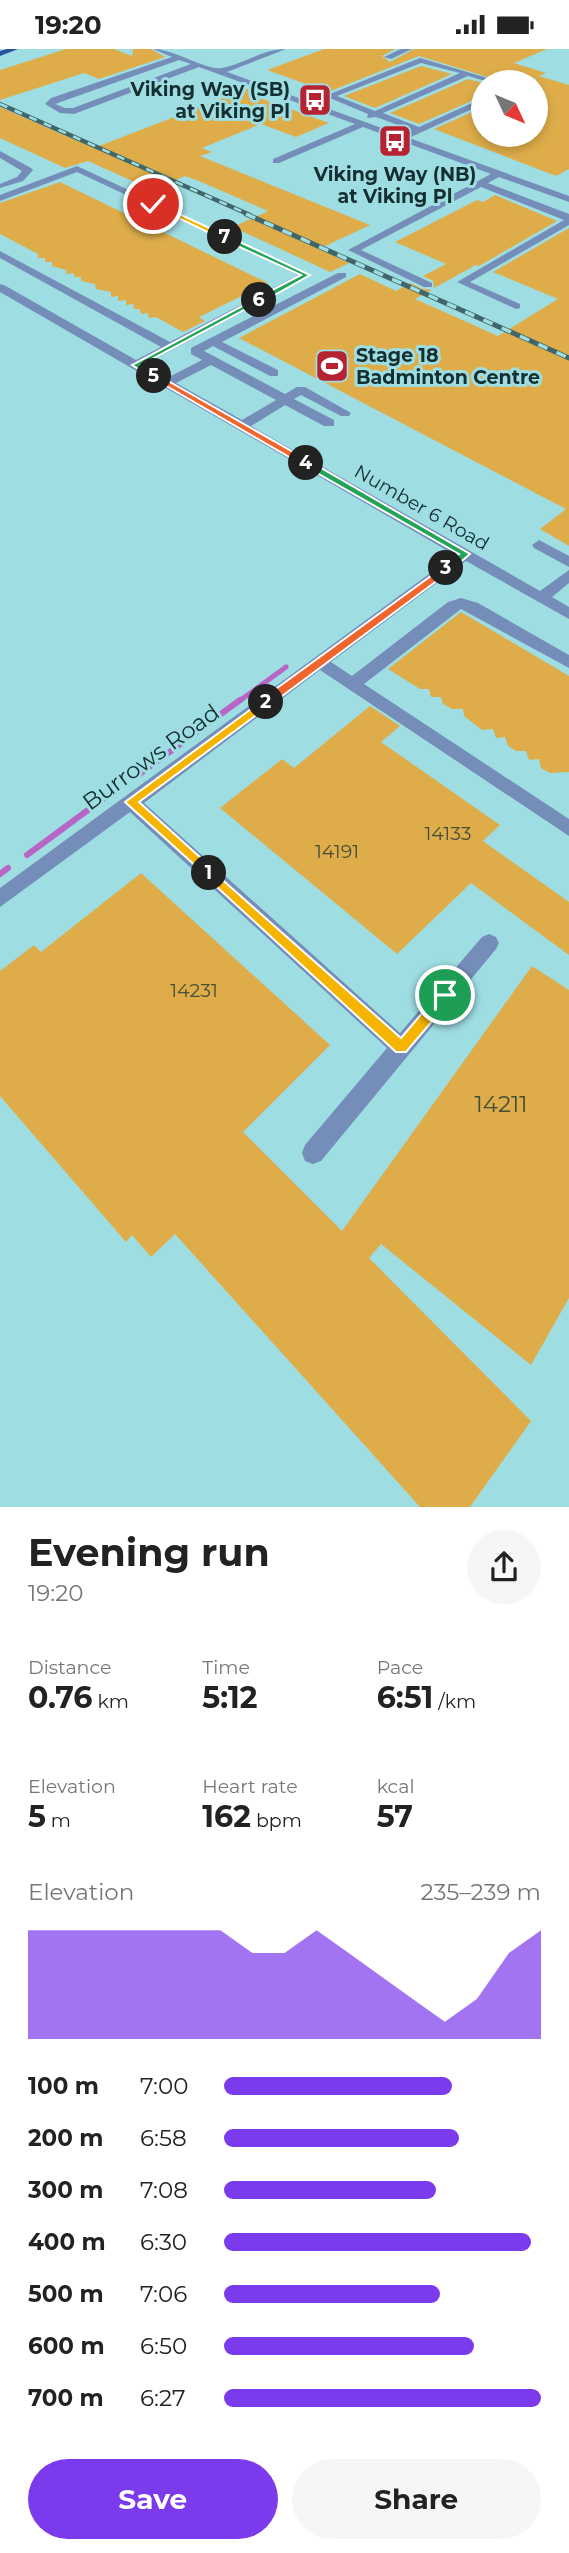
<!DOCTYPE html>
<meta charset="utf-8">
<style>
:root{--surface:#fff;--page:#f6f6f6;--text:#222;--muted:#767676;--accent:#7c3aed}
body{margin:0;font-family:Montserrat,sans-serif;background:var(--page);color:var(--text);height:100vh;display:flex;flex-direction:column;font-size:26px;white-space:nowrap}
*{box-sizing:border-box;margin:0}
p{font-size:23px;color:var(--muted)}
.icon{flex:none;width:38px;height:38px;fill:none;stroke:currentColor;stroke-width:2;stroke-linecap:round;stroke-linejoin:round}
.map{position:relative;height:1458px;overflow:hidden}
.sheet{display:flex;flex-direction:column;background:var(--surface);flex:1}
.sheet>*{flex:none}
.needle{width:46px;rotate:134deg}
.controls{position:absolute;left:471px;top:21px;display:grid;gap:14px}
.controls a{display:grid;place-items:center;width:77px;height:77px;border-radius:50%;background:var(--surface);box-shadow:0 4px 10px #0003;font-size:35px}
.pin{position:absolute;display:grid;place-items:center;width:60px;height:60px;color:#fff;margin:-30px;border:4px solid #fff;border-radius:50%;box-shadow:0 2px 7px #0007}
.km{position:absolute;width:35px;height:35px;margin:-18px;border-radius:50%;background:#222;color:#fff;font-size:19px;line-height:35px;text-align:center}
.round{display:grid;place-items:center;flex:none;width:74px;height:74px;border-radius:37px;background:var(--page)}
.summary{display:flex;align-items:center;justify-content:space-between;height:119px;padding:0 28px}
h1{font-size:38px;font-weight:700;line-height:52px}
.stats{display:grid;grid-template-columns:repeat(3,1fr);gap:10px;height:119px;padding:7px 28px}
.stats div{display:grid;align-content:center}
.stats b{font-size:30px;font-weight:700}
.stats small{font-size:19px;font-weight:400}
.stats p{font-size:19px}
.chart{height:196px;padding:14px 28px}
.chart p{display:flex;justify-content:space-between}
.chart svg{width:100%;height:126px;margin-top:7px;fill:var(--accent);opacity:.7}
.action{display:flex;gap:14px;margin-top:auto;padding:14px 28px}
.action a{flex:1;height:80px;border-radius:42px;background:var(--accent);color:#fff;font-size:28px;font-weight:700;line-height:80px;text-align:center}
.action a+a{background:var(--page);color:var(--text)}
ul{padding:0 28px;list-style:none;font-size:23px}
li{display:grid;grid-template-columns:112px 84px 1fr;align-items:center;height:52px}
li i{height:18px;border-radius:9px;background:var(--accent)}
.status{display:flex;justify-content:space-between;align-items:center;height:49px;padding:0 35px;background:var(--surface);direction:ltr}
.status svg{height:19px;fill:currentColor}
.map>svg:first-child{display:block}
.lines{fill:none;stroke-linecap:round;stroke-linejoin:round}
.stream-far1{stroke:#b866c5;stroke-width:5}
.stream{stroke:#b866c5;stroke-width:6}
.building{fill:#dead4a}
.minor{fill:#758db9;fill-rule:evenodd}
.major{fill:#27509f;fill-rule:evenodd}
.rail-far1-casing{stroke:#406669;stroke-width:4.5}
.rail-casing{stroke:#406669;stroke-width:5}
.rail-far1{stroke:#9edee3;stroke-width:2.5;stroke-dasharray:8;stroke-linecap:butt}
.rail{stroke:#9edee3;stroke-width:3.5;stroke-dasharray:10;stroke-linecap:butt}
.split-1{fill:#f5b400;stroke:#fff;stroke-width:2}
.split-2{fill:#f5b400;stroke:#fff;stroke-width:2}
.split-3{fill:#f0652b;stroke:#fff;stroke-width:2}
.split-4{fill:#22a559;stroke:#fff;stroke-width:2}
.split-5{fill:#f0652b;stroke:#fff;stroke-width:2}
.split-6{fill:#22a559;stroke:#fff;stroke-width:2}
.split-7{fill:#22a559;stroke:#fff;stroke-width:2}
.split-8{fill:#f5b400;stroke:#fff;stroke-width:2}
.labels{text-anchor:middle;stroke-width:6;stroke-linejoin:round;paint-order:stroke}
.far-poi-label{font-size:19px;font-weight:bold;fill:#152f31;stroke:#9edee3;text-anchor:end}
.far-street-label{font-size:19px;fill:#152f31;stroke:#9edee3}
.number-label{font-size:19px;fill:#474e37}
.street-label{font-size:23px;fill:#152f31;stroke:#9edee3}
.near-number-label{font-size:23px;fill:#474e37}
</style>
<div class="status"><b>19:20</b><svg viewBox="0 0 49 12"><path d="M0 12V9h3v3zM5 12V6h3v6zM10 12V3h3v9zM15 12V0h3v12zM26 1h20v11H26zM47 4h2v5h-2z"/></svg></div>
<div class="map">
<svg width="569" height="1458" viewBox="0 0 569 1458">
<rect width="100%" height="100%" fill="#9edee3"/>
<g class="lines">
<!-- stream-far1 -->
<path class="stream-far1" d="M238,653L286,618"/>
<!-- stream -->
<g class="stream">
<path d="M137,727L240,651"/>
<path d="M27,806L107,747"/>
<path d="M0,825L8,819"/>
</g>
</g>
<!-- building -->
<g class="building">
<path d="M66,0H114L132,7L133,0H151L165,8L99,30L84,24L0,51V21Z"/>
<path d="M324,0H395L382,7L390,13L414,0H547L514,14L546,24L539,27L569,36V120L556,127L434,80L483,58V86H536V29L525,33H504L419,7L328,43L267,21Z"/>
<path d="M421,17L452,25L375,59L344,47Z"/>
<path d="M468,30L483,34V47L419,75L390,64Z"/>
<path d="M249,39L259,43L257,48L329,74L296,88L261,75L202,99L212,103L200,107L370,176L319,200L349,214L330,223L233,178L268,162L201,133L185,127L152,141L88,112L65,119L0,89V58L94,99Z"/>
<path d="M60,133L268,234L199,268L205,272L183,283L156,268L149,269L148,264L141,265L140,260H134L133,255L126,256V251L118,252V247L111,248V243L96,240L95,235L81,232V228H74V224L66,225V221L52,217V213H45V209H38V205L0,185V154Z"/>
<path d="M495,146L557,172L479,217L476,216L434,239L433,232L423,227L446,215L395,193L477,151L483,153Z"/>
<path d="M569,179V497L540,480L566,460L239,289L360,225L396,242L410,234L423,240L432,241L415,250L498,287L558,250L493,223Z"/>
<path d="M461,563L569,627V723L550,724L541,719L539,710L529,711L526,702H516L508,697L505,688L496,689L493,680L482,681L464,667L463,660H452L443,655L441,648H431L429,640H420L388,620Z"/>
<path d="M370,657L400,677L381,693L500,776L483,792L569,853V906L471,834L397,905L220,759L282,710L294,719Z"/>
<path d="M141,824L330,996L243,1083L342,1182L532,917L569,941V1249L531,1316L381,1195L369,1209L531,1372L470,1458H420L175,1185L151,1208L132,1186L126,1193L0,1047V922L34,896L41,903Z"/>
</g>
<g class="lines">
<!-- minor -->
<g class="minor">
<path d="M153,0C174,0 207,22 222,19C244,15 263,0 286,0L227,23L569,147V153L499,128L488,134L569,165V176L470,233L520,255V259L516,260L457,233L564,171L481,138L361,201L432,234V238H424L348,201L491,125L363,78L279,114H273V110L355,75L199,18L74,65L60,64L45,55L51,49L172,8ZM179,11L191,15L73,59H65L55,55Z"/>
<path d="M401,0H412L391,10L384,8Z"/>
<path d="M420,9L501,33H489L468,27L383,64L419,78L483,49V55L411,88L407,85L412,81L376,68L367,69L368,65L325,47ZM421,14L460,24L375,62L337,47Z"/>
<path d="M0,102L31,119L33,121L23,132L0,139V135L17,128L22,122L0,109Z"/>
<path d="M77,117L311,226L144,316L167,329L202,311L191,305V299L338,224H346V228L222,293L278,321V327H270L213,297L204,302L285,345L297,338H305L351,364L349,367H341L301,346L294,350L334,371V377H324L285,356L251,377L540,542L569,521V534L552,548L569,558V570L466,512L331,613L352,627L448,553L461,549L478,554L569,606V619L461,560L364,635L569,770V787L320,621L144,754L400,984L482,888L489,885L496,888L499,894L496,900L321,1112L313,1115L305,1112L302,1104L305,1096L387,999L130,763L0,858V839L455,506L0,243V235L4,236L136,311L161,298L0,209V202L170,293L298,226L77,123L0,152V146ZM211,316L276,351L242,371L176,334Z"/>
<path d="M539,491L569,507V518L534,499L532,496Z"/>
</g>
<!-- major -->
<path class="major" d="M7,0H18L0,7V2Z"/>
<defs>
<path id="rail-far1" d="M0,55L250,166"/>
<path id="rail" d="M246,165L569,309"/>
</defs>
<!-- rail-far1 casing -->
<use href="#rail-far1" class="rail-far1-casing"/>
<!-- rail casing -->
<use href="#rail" class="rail-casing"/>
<!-- rail-far1 -->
<use href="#rail-far1" class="rail-far1"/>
<!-- rail -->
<use href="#rail" class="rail"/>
</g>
<!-- split-1 -->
<path class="split-1" d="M209,819L401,989L441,942H450V951L406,1003H396L205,827V820Z"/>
<!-- split-2 -->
<path class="split-2" d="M266,649L272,653L270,656L139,753L213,820V827L209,829L125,753Z"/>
<!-- split-3 -->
<path class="split-3" d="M446,516L451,519L450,522L270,656H262V650Z"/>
<!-- split-4 -->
<path class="split-4" d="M303,412H309L470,505L450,522H443V517L459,505L303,416Z"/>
<!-- split-5 -->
<path class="split-5" d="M154,324L309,412L310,414L303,416L151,328Z"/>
<!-- split-6 -->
<path class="split-6" d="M257,249L263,251L141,316L157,325V328H151L132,316Z"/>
<!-- split-7 -->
<path class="split-7" d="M222,187H227L310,226L262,253H257V249L301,226L222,190Z"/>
<!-- split-8 -->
<path class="split-8" d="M153,153L227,187L228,188L222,190L151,156Z"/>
<!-- icons -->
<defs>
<symbol id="bus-square" viewBox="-11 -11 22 22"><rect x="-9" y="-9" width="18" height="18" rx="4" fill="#b52332" stroke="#9edee3"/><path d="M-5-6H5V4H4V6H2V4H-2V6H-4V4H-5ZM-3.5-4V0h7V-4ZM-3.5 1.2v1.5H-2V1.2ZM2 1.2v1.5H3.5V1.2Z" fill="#fff"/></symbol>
<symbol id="stadium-square" viewBox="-11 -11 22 22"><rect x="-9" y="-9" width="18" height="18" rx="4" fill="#b52332" stroke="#9edee3"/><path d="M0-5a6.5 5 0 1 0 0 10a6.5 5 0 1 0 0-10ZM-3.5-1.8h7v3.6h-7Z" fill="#fff"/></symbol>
</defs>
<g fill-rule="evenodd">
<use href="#bus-square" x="296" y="32" width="38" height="38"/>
<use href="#bus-square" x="376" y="73" width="38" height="38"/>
<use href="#stadium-square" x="313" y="298" width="38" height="38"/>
</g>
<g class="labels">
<!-- far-poi labels -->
<g class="far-poi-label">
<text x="290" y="47">Viking Way (SB)<tspan x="290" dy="22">at Viking Pl</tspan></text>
<text x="395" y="132" text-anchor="middle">Viking Way (NB)<tspan x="395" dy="22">at Viking Pl</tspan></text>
<text x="356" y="313" text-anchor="start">Stage 18<tspan x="356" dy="22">Badminton Centre</tspan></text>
</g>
<!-- far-street labels -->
<g class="far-street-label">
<text transform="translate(422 458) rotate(30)" y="7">Number 6 Road</text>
</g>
<!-- number labels -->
<g class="number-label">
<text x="448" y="791">14133</text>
<text x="337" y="809">14191</text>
<text x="194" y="948">14231</text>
</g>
<!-- street labels -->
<g class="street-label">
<text transform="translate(151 708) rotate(-36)" y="8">Burrows Road</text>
</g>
<!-- near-number labels -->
<g class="near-number-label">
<text x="501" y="1063">14211</text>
</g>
</g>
</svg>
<div class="controls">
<a><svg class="needle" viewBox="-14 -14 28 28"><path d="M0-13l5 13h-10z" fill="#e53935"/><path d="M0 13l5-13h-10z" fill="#767676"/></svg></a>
</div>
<div class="pin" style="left:445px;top:946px;background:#1e9e55"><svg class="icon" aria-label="arrive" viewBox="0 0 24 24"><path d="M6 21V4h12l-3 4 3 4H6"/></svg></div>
<div class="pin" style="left:153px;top:155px;background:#d93025"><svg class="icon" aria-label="check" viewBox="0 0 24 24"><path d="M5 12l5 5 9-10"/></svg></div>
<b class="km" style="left:209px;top:824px">1</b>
<b class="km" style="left:266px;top:653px">2</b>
<b class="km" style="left:446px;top:519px">3</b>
<b class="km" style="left:306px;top:414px">4</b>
<b class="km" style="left:154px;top:327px">5</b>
<b class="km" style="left:259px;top:251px">6</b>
<b class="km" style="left:225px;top:188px">7</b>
</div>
<section class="sheet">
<div class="summary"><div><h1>Evening run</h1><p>19:20</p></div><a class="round"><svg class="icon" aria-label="share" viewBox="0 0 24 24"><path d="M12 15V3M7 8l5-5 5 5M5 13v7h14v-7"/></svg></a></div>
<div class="stats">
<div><p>Distance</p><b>0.76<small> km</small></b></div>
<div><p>Time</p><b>5:12</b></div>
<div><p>Pace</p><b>6:51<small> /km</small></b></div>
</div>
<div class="stats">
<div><p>Elevation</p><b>5<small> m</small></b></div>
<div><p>Heart rate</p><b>162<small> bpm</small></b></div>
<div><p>kcal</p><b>57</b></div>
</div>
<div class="chart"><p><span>Elevation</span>235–239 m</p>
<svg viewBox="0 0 160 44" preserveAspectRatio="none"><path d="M0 44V6L10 6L20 6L30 6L40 6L50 6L60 6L70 14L80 14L90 6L100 14L110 22L120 30L130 38L140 30L150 14L160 6V44z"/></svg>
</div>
<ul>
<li><b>100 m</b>7:00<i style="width:72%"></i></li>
<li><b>200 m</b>6:58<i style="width:74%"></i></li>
<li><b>300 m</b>7:08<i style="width:67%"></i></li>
<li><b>400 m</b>6:30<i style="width:97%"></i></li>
<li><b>500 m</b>7:06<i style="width:68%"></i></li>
<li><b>600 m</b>6:50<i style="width:79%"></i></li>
<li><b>700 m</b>6:27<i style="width:100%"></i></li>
</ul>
<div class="action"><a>Save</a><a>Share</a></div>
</section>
